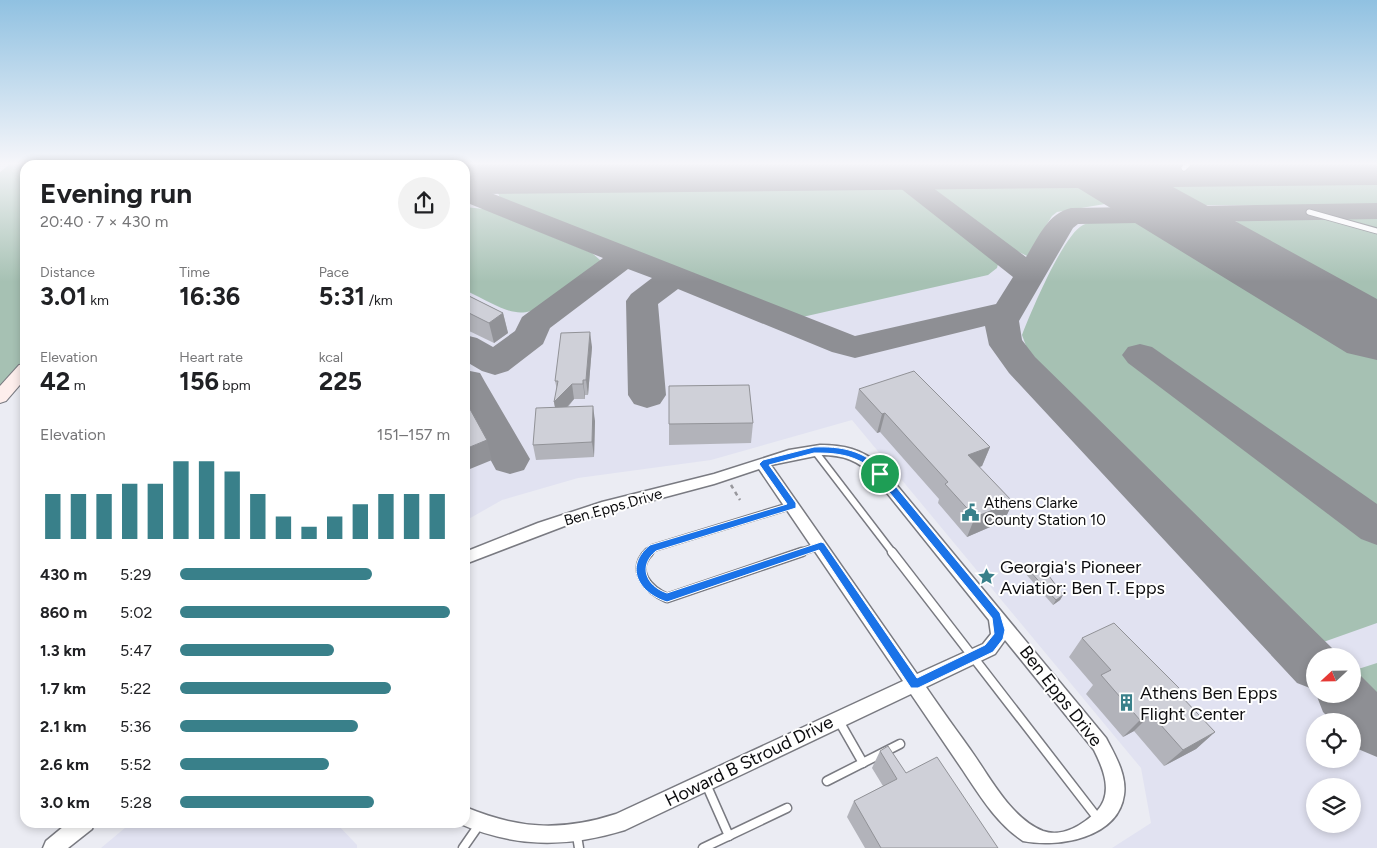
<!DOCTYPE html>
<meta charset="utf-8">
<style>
:root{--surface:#fff;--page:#f2f2f2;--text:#202124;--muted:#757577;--accent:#39808a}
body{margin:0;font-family:Figtree,sans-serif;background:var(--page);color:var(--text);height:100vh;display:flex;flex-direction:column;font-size:19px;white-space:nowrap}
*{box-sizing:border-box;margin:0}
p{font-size:16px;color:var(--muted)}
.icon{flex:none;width:28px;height:28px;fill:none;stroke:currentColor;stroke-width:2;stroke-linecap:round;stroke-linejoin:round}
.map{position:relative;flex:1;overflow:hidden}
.details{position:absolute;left:20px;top:160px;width:450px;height:668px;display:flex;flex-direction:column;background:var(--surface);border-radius:15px;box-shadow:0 2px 8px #0003}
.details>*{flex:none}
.needle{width:32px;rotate:248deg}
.tools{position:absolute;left:1306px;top:648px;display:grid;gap:10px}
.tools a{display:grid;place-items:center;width:55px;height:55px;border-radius:50%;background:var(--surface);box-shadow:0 2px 8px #0003;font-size:25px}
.pin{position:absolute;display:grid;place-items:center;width:42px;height:42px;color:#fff;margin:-21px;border:2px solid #fff;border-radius:50%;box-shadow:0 1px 5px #0007}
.round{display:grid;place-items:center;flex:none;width:52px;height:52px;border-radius:26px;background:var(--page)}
.headline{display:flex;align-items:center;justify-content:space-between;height:85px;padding:0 20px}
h1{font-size:28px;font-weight:700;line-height:38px}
.figures{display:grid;grid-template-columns:repeat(3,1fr);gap:8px;height:85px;padding:5px 20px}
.figures div{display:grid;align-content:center}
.figures b{font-size:25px;font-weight:700}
.figures small{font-size:14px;font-weight:400}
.figures p{font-size:14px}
.chart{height:140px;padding:10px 20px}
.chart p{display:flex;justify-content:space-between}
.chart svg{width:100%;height:90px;margin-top:5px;stroke:var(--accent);stroke-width:6}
ul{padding:0 20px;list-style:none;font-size:16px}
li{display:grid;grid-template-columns:80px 60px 1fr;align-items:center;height:38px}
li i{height:12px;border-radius:6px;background:var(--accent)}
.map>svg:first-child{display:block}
.built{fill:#e1e2f1;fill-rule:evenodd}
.green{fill:#a6c1b3}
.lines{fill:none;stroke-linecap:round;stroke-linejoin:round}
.taxiway{fill:#8e8f94;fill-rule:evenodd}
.runway{fill:#8e8f94;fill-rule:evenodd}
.lane-far2-casing{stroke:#797a81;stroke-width:7}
.lane-far1-casing{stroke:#797a81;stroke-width:9}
.lane-casing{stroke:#797a81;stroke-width:11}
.street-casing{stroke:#797a81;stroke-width:3}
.secondary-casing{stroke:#797a81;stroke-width:2}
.path{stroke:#97979c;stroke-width:2.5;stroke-dasharray:4 4;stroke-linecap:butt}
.lane-far2{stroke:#fff;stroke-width:5}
.lane-far1{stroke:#fff;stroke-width:6}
.lane{stroke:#fff;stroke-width:8}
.street{fill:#fff;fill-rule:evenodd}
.secondary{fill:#fdeeec;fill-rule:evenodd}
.wall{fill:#b2b3ba}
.shaded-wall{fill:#919297}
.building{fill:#cfd0d8;stroke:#919297}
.route{fill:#1a73e8;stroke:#fff;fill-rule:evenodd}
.labels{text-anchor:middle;stroke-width:4;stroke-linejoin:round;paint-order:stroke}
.poi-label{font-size:15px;fill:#0d0d0f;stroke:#fff;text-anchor:start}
.street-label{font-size:15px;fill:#0d0d0f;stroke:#fff}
.near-poi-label{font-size:18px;fill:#0d0d0f;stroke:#fff;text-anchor:start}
.near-street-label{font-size:18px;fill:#0d0d0f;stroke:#fff}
</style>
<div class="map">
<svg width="1377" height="848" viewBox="0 0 1377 848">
<rect width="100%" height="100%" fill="#ebecf3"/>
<!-- built -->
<g class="built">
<path d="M244,164H1377V848H1112L1151,823L1141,768L852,420L711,460L578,478L502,500L465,521V165H243ZM1315,656H1352V694H1315ZM1315,721H1352V759H1315ZM1315,786H1352V824H1315Z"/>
<path d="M132,822L336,823L357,845V848H101Z"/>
</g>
<!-- green -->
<g class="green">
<path d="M10,164H218L25,165V362L0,390V172Z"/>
<path d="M1377,177V206L1186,205L1177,203L1137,180Z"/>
<path d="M1088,180L1117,199L1111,203L1057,212L1052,216L1027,256L1007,246L932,190L930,185L932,181Z"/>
<path d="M893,181L990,254L998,264L997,268L988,275L798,318L509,206L501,200L498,193L553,190L575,184Z"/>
<path d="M465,207L484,209L592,253L600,260L599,268C590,277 577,284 567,291C520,325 514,314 465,290Z"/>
<path d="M1377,215V316L1221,228C1236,212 1351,216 1377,215Z"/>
<path d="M1110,220L1159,223L1377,352V510L1149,348L1127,357L1377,541V623L1315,645L1029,354L1022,335C1031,312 1063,235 1083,225C1090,221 1102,221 1110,220Z"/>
<path d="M1377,663V705H1375L1353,683L1352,671Z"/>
</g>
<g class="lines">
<!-- taxiway -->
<g class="taxiway">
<path d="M872,164H901L1026,257C1038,238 1048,213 1071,208L1377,203V219L1078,224L1073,228L1019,321L1022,340L1035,357L1333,649L1336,656H1315V690L1297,683L1009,373L989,345L985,326L855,358L832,352L678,289L658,304L666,395L660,404L647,408L634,404L628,395L626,301L631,294L652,278L628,269L550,328L543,344L508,371L495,375L482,371L465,361V335L477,338L493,347L515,331L522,317L603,258L465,202V175L469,169L478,167L487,169L491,175L486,191L855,336L996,304L1013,277L876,169Z"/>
<path d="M1140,344L1152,347L1377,504V545L1361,539L1128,363L1122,355L1128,347Z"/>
<path d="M465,370L480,373L485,382L530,459L524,470L510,474L496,470L465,413Z"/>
<path d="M1352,673L1361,676L1377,692V757L1358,749L1352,743V721H1332L1323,712L1316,694H1352Z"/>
</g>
<!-- runway -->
<path class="runway" d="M453,164H1377V185L1173,187L1377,299V360L1347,353L1078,188L478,194L465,191V165Z"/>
<defs>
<g id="lane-far2">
<path d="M1184,168L1188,164"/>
<path d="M1309,212L1377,231"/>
</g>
<g id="lane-far1">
<path d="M814,450L893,553"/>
<path d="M648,553L653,548L793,505"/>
<path d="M798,553L819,546"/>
</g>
<g id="lane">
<path d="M649,552C630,571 649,590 667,598L802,552"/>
<path d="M892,552L1099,820"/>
<path d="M839,721L863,763"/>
<path d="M827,781L900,744"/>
<path d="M706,784L729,836"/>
<path d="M577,836L579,848"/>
<path d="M463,848L479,825"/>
<path d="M703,848L787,808"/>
</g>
<g id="street">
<path d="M820,445C843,445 862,449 880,465L1106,738C1115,755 1127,775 1124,795C1118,838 1059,848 1023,841C996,823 980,796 962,769C945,744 928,719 911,694L625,830C566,848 515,848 458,823L465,822V807C518,829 560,832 616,814L903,681L759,469L714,484L583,519L465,564V552L538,523L602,502L714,474L789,450ZM820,455C843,455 859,460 875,478L989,620L991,634L983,644L917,674L771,465ZM1005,640L1094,750C1103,768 1114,793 1097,811C1084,824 1063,838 1043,831C1011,818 991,779 972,752C957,731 941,709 926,687L995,654Z"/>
<path d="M69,822H94L92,829L68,848H43L46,841Z"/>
</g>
<path id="secondary" d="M25,364V379L6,401L0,403V386L19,365Z"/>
</defs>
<!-- lane-far2 casing -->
<use href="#lane-far2" class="lane-far2-casing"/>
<!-- lane-far1 casing -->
<use href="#lane-far1" class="lane-far1-casing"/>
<!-- lane casing -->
<use href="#lane" class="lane-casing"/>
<!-- street casing -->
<use href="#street" class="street-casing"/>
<!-- secondary casing -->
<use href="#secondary" class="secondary-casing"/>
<!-- path -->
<path class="path" d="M731,485L740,500"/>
<!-- lane-far2 -->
<use href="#lane-far2" class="lane-far2"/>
<!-- lane-far1 -->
<use href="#lane-far1" class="lane-far1"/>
<!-- lane -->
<use href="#lane" class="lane"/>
<!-- street -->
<use href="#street" class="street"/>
<!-- secondary -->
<use href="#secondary" class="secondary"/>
</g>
<!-- wall -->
<g class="wall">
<path d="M465,294L503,313L508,333L494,343L465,329Z"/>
<path d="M592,347L588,395H585V399H574L568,407L595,421L594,457L536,460L533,445L555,407L554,402L557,390L555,381Z"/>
<path d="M859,389L990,447L982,466L979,467L1013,502L1004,521L967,537L938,503L939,499L880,432L877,433L855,408Z"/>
<path d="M753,423L751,443L669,445V424Z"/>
<path d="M1027,568L1063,595L1060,600L1053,605L1025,573Z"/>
<path d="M1082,638L1184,693L1181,696L1215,732L1196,749L1164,766L1134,731L1123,737L1086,694L1093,685L1069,657Z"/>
<path d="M880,751L906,773L998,848H865L847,817L854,801L883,786L872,768Z"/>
</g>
<!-- shaded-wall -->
<g class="shaded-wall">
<path d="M503,313L508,333L494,343L489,323Z"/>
<path d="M590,332L592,347L588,395L586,380Z"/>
<path d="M583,380L585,395V399L583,384Z"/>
<path d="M572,384L574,399L557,418L554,402Z"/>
<path d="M593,406L595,421L594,457L592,442Z"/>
<path d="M885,413L880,432L877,433L882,414Z"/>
<path d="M487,440L492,460L465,471V449Z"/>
<path d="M990,447L982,466L960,475L968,455Z"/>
<path d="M1013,502L1004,521L967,537L975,517Z"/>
<path d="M1063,595L1060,600L1053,605L1056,600Z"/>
<path d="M1151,714L1134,731L1123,737L1140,720Z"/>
<path d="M1215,732L1196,749L1164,766L1183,750Z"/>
</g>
<!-- building -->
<g class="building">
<path d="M465,294L503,313L489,323L465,311Z"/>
<path d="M590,332L586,380H583V384H572L554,402L558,381H555L561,333Z"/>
<path d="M914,371L990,447L968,455L1013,502L975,517L945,484L948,482L885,413L882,414L859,389Z"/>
<path d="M749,385L753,423L669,424V386Z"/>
<path d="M465,400L487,440L465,449Z"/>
<path d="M593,406L592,442L533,445L536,408Z"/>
<path d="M1041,565L1063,595L1056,600L1027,568Z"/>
<path d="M1114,623L1184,693L1180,695L1215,732L1183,750L1151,714L1140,720L1101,675L1111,670L1082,638Z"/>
<path d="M888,746L906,773L937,757L998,848H881L854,801L897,779L880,751Z"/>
</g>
<!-- sky -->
<linearGradient id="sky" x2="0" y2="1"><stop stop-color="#90c1e1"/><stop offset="0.58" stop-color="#f6f6fa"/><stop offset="1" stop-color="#f6f6fa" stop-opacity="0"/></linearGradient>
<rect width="1377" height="282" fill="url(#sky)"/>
<!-- route -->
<path class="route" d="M814,447C841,446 864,450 883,471L1000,613L1005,630L1003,639L993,652L918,688H911L819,550L667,602C639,593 623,567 650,545L787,504L759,464L763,460ZM814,453C834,453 849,454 867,465L992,618L994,634L985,645L917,678L824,543L821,542L667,593C646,586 638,566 656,551L796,508V503L769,465Z"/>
<!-- icons -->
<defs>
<symbol id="civic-bare" viewBox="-9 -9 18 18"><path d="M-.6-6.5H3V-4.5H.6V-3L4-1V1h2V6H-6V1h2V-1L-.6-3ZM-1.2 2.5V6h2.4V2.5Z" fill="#39808a" stroke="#fff" stroke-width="2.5" paint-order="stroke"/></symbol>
<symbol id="sight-bare" viewBox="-9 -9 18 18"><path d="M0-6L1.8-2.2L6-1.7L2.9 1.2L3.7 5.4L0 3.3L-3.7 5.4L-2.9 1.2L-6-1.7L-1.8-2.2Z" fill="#39808a" stroke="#fff" stroke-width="2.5" paint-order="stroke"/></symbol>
<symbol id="building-bare" viewBox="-9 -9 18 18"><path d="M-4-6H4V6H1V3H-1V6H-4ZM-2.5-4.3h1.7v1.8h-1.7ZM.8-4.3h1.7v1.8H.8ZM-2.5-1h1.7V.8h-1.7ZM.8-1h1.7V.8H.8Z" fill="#39808a" stroke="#fff" stroke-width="2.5" paint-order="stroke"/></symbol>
</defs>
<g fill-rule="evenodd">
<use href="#civic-bare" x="958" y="500" width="25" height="25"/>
<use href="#sight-bare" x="974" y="564" width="25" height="25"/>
<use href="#building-bare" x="1114" y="690" width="25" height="25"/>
</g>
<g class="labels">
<!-- poi labels -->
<g class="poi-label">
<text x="984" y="508">Athens Clarke<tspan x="984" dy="17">County Station 10</tspan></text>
</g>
<!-- street labels -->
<g class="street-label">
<text transform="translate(613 507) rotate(-16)" y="5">Ben Epps Drive</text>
</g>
<!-- near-poi labels -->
<g class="near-poi-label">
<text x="1000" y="573">Georgia's Pioneer<tspan x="1000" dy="21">Aviatior: Ben T. Epps</tspan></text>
<text x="1140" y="699">Athens Ben Epps<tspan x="1140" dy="21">Flight Center</tspan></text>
</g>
<!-- near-street labels -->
<g class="near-street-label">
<text transform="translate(1061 696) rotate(52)" y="6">Ben Epps Drive</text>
<text transform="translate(749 761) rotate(-26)" y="6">Howard B Stroud Drive</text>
</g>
</g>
</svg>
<div class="tools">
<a><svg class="needle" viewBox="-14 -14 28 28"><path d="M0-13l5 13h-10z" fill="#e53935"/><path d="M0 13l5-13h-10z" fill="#757577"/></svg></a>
<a><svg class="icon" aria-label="locate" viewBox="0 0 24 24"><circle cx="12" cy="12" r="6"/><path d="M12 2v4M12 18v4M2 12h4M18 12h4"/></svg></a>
<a><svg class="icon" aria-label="layers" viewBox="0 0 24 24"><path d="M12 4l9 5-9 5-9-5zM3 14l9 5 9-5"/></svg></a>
</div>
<div class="pin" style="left:880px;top:474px;background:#1e9e55"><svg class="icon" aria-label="arrive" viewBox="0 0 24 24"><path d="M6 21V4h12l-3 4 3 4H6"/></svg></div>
<section class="details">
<div class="headline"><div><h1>Evening run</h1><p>20:40 · 7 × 430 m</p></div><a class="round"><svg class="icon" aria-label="share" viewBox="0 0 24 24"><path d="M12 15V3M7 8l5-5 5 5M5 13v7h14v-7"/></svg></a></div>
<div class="figures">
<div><p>Distance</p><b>3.01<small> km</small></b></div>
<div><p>Time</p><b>16:36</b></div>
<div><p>Pace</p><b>5:31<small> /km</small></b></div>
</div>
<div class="figures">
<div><p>Elevation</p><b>42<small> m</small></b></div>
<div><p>Heart rate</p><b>156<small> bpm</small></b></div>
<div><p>kcal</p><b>225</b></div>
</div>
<div class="chart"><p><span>Elevation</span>151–157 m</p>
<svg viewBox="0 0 160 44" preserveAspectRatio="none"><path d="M5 44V22M15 44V22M25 44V22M35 44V17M45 44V17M55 44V6M65 44V6M75 44V11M85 44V22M95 44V33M105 44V38M115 44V33M125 44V27M135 44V22M145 44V22M155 44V22"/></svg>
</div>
<ul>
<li><b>430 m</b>5:29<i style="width:71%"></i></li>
<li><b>860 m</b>5:02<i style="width:100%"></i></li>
<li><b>1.3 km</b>5:47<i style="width:57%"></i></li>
<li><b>1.7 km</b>5:22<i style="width:78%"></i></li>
<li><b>2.1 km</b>5:36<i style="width:66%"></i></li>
<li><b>2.6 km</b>5:52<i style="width:55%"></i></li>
<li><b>3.0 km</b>5:28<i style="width:72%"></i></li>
</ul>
</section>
</div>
